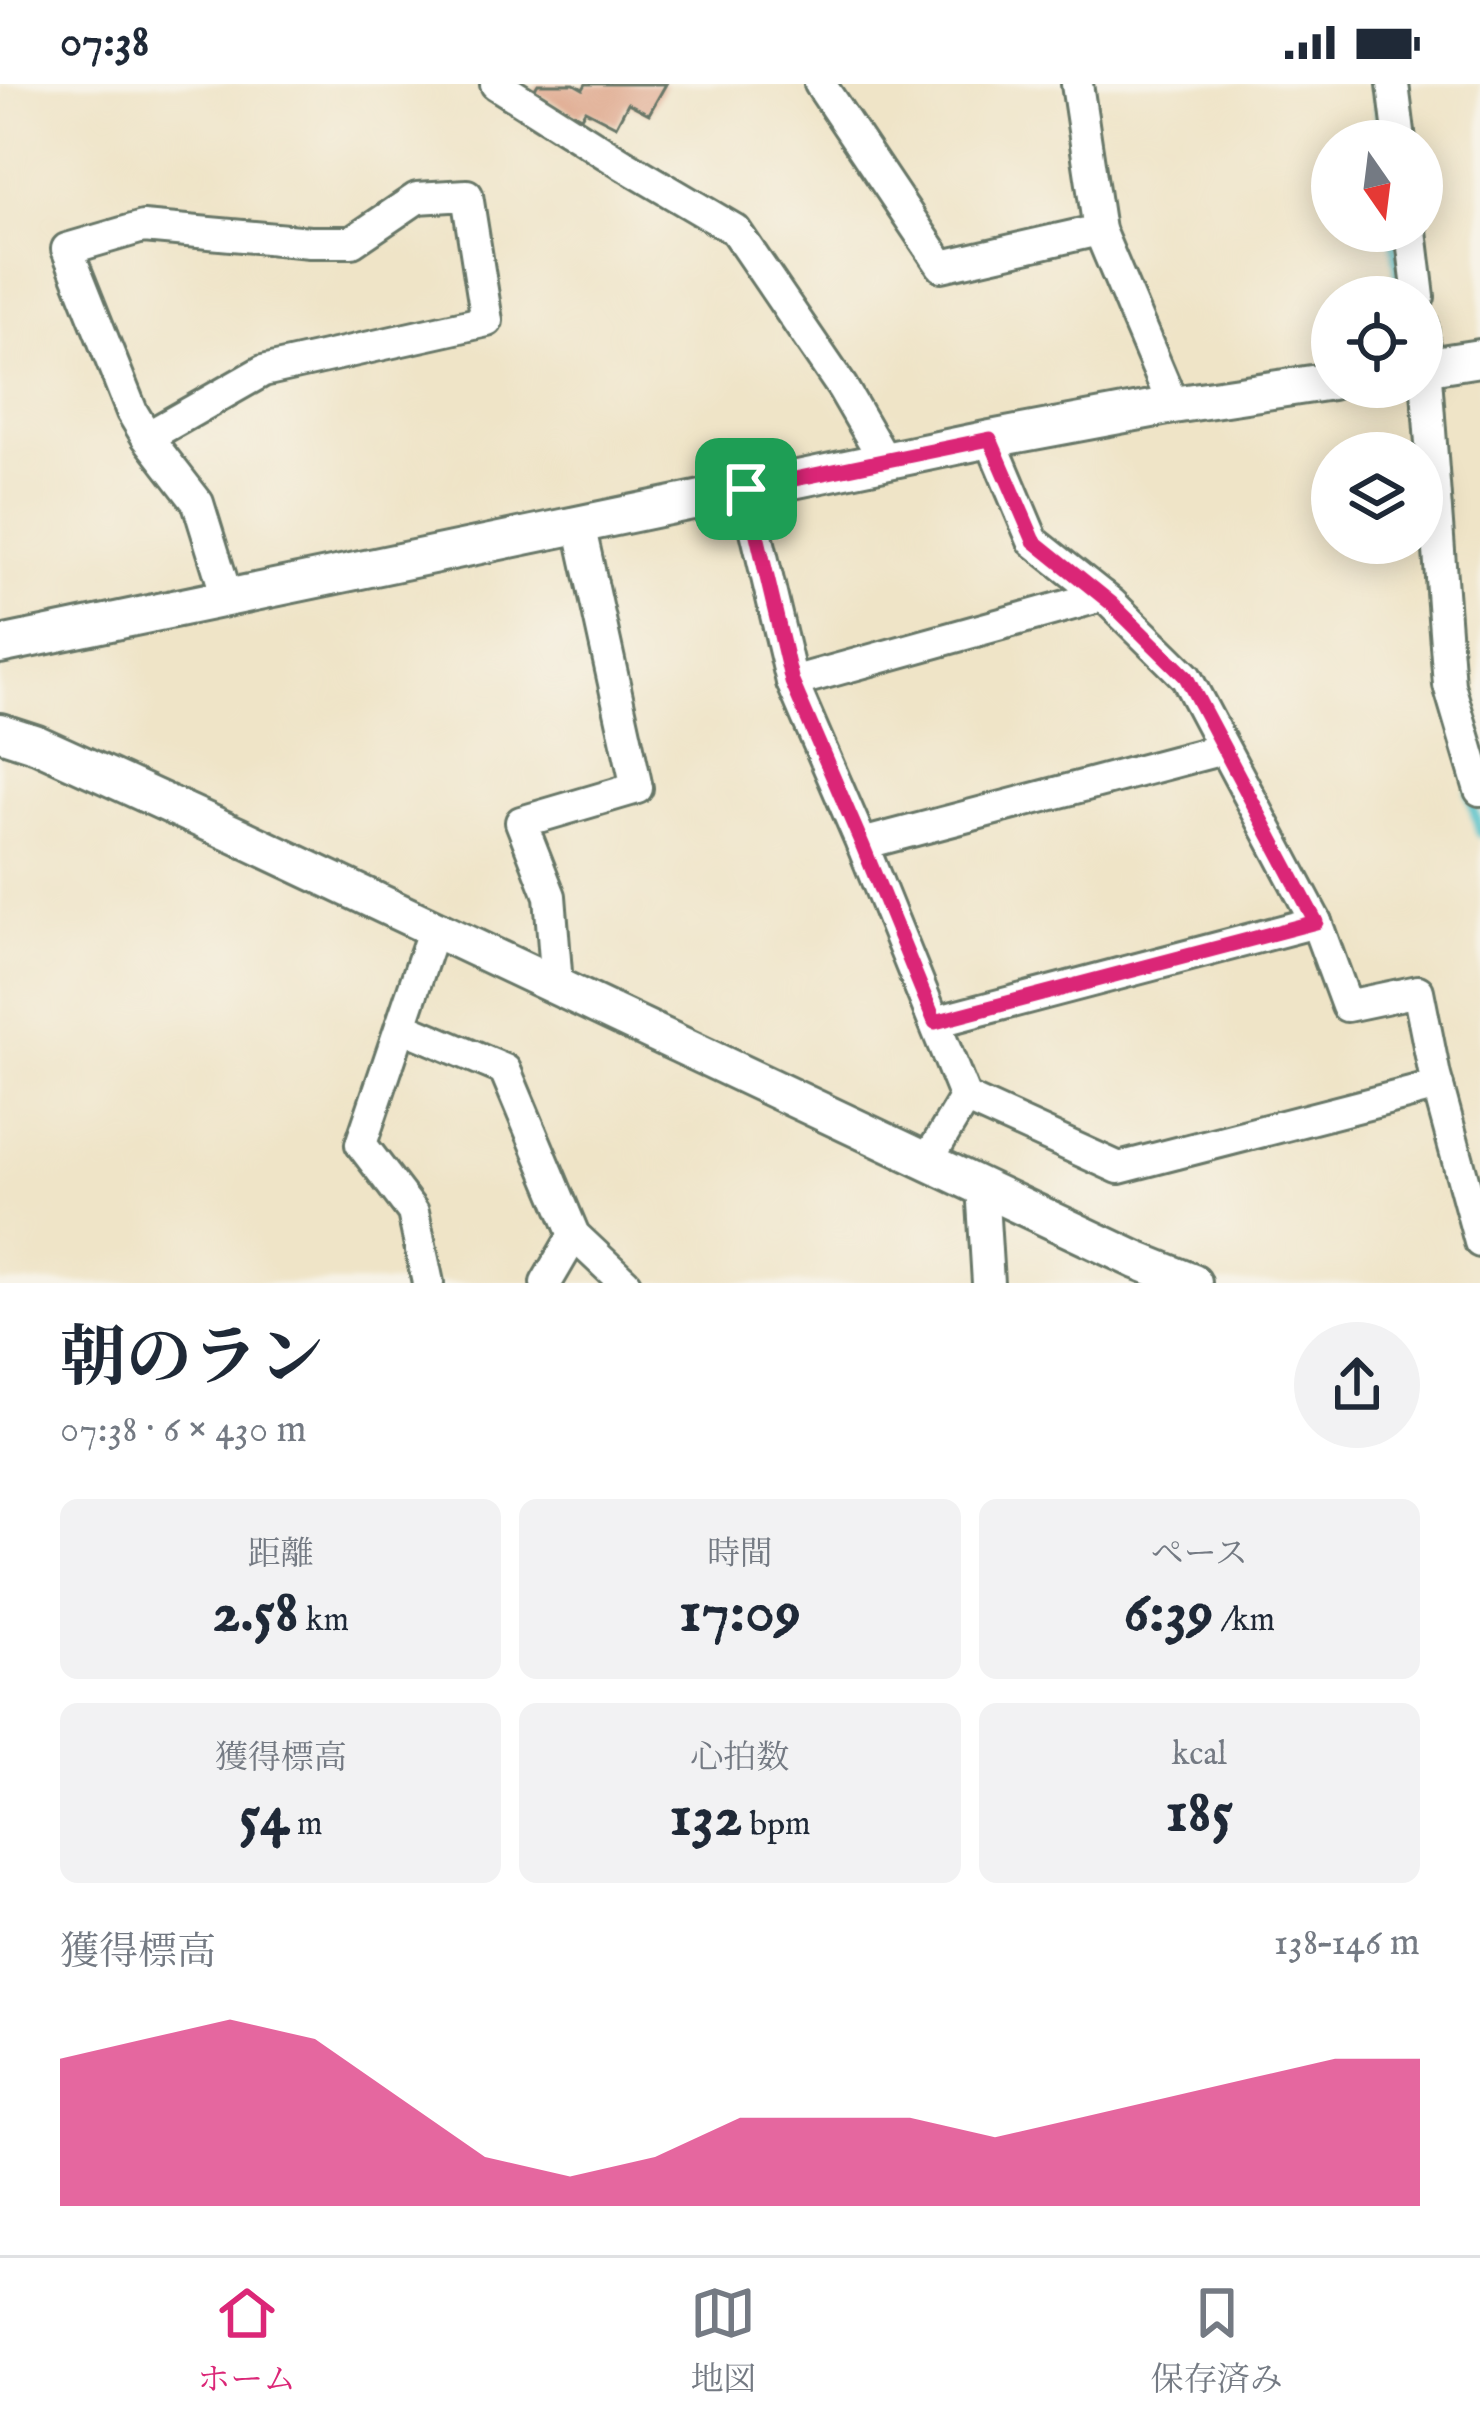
<!DOCTYPE html>
<html lang="ja">
<meta charset="utf-8">
<style>
:root{--surface:#fff;--page:#f2f2f3;--text:#1f2937;--muted:#747a83;--line:#e0e1e3;--accent:#db2777}
body{margin:0;font-family:"IM FELL English","Noto Serif JP",serif;background:var(--page);color:var(--text);height:100vh;display:flex;flex-direction:column;font-size:45px;white-space:nowrap}
*{box-sizing:border-box;margin:0}
p{font-size:39px;color:var(--muted)}
.icon{flex:none;width:66px;height:66px;fill:none;stroke:currentColor;stroke-width:2;stroke-linecap:round;stroke-linejoin:round}
.map{position:relative;height:1199px;overflow:hidden}
.details{display:flex;flex-direction:column;background:var(--surface);flex:1}
.details>*{flex:none}
.needle{width:78px;rotate:166deg}
.fabs{position:absolute;left:1311px;top:36px;display:grid;gap:24px}
.fabs a{display:grid;place-items:center;width:132px;height:132px;border-radius:50%;background:var(--surface);box-shadow:0 6px 30px #0003;font-size:60px}
.pin{position:absolute;display:grid;place-items:center;width:102px;height:102px;color:#fff;margin:-51px;border-radius:24px;box-shadow:0 6px 18px #0006}
.round{display:grid;place-items:center;flex:none;width:126px;height:126px;border-radius:63px;background:var(--page)}
.summary{display:flex;align-items:center;justify-content:space-between;height:204px;padding:0 60px}
h1{font-size:66px;font-weight:700;line-height:90px}
.stats{display:grid;grid-template-columns:repeat(3,1fr);gap:18px;height:204px;padding:12px 60px}
.stats div{display:grid;align-content:center;border-radius:18px;background:var(--page);text-align:center}
.stats b{font-size:60px;font-weight:700}
.stats small{font-size:33px;font-weight:400}
.stats p{font-size:33px}
.chart{height:336px;padding:24px 60px}
.chart p{display:flex;justify-content:space-between}
.chart svg{width:100%;height:216px;margin-top:12px;fill:var(--accent);opacity:.7}
.status{display:flex;justify-content:space-between;align-items:center;height:84px;padding:0 60px;background:var(--surface);direction:ltr}
.status svg{height:33px;fill:currentColor}
.menu{display:flex;justify-content:space-around;align-items:center;height:168px;border-top:3px solid var(--line);background:var(--surface);font-size:33px;color:var(--muted)}
.menu a{display:grid;justify-items:center;gap:6px}
.menu .selected{color:var(--accent)}
.map>svg:first-child{display:block}
.lines{fill:none;stroke-linecap:round;stroke-linejoin:round}
.stream{stroke:#53c1c9;stroke-width:9}
.building{fill:#db9d80}
.minor-casing{stroke:#687767;stroke-width:36}
.tertiary-casing{stroke:#687767;stroke-width:42}
.minor{stroke:#fff;stroke-width:30}
.tertiary{stroke:#fff;stroke-width:36}
.route-casing{stroke:#fff;stroke-width:24}
.route{stroke:#db2777;stroke-width:15}
</style>
<div class="status"><b>07:38</b><svg viewBox="0 0 49 12"><path d="M0 12V9h3v3zM5 12V6h3v6zM10 12V3h3v9zM15 12V0h3v12zM26 1h20v11H26zM47 4h2v5h-2z"/></svg></div>
<div class="map">
<svg width="1480" height="1199" viewBox="0 0 1480 1199">
<rect width="100%" height="100%" fill="#f7f3e8"/>
<filter id="ink" filterUnits="userSpaceOnUse"><feTurbulence type="fractalNoise" baseFrequency=".00833" numOctaves="2"/><feDisplacementMap in="SourceGraphic" scale="24" xChannelSelector="R" yChannelSelector="G"/><feConvolveMatrix kernelMatrix="1 2 1 2 8 2 1 2 1" color-interpolation-filters="sRGB"/></filter>
<filter id="wash" filterUnits="userSpaceOnUse"><feTurbulence type="fractalNoise" baseFrequency=".004" numOctaves="4" result="noise"/><feDisplacementMap in="SourceGraphic" scale="48" xChannelSelector="R" yChannelSelector="G"/><feGaussianBlur stdDeviation="2.7" result="paint"/><feColorMatrix in="noise" values="0 0 0 0 0 0 0 0 0 0 0 0 0 0 0 0 0 1.4 0 .05"/><feComposite in="paint" operator="in"/></filter>
<g filter="url(#wash)">
<rect width="100%" height="100%" fill="#efe4c7"/>
<g class="lines">
<!-- stream -->
<g class="stream">
<path d="M1376,0L1383,57"/>
<path d="M1393,147L1401,213"/>
<path d="M1469,709L1480,749"/>
</g>
</g>
<g id="blocks">
<!-- building -->
<path class="building" d="M538,0H574L583,5L586,0H666L649,30L628,19L616,42L585,26L581,33L533,8Z"/>
</g>
</g>
<g filter="url(#ink)">
<use href="#blocks" fill-opacity="0" stroke="#687767" stroke-width="3"/>
<g class="lines">
<defs>
<g id="minor">
<path d="M496,0L621,79L735,146L842,303L885,377"/>
<path d="M820,0L942,182L1099,146"/>
<path d="M1077,0L1099,146L1173,321"/>
<path d="M1393,0L1400,57"/>
<path d="M1411,147L1419,213"/>
<path d="M1422,239L1449,601L1480,706"/>
<path d="M147,353L132,328L67,165L143,143L310,158H352L417,114L467,111L487,237L263,287L147,353L198,419L227,513"/>
<path d="M990,355L1033,457L1111,519L1186,593L1316,838L1347,922L1418,907L1435,992L1480,1158"/>
<path d="M746,405L792,598L862,760L965,1014L928,1076"/>
<path d="M792,598L1102,512"/>
<path d="M862,760L1223,665"/>
<path d="M557,901L550,812L521,738L637,704L579,440"/>
<path d="M935,938L1316,838"/>
<path d="M401,942L505,986L574,1151L625,1199"/>
<path d="M965,1014L1119,1084L1438,1002"/>
<path d="M982,1102L988,1199"/>
<path d="M428,1199L413,1128L361,1060L434,844"/>
<path d="M546,1199L574,1151"/>
</g>
<g id="tertiary">
<path d="M1422,283L1480,274"/>
<path d="M0,561L990,355L1173,321L1332,297"/>
<path d="M0,648L37,660L238,752L1136,1176L1193,1199"/>
</g>
</defs>
<!-- minor casing -->
<use href="#minor" class="minor-casing"/>
<!-- tertiary casing -->
<use href="#tertiary" class="tertiary-casing"/>
<!-- minor -->
<use href="#minor" class="minor"/>
<!-- tertiary -->
<use href="#tertiary" class="tertiary"/>
</g>
</g>
<g class="lines" filter="url(#ink)">
<defs>
<path id="route" d="M990,355L1034,457L1111,519L1186,593L1316,838L935,938L862,760L792,598L746,405Z"/>
</defs>
<!-- route casing -->
<use href="#route" class="route-casing"/>
<!-- route -->
<use href="#route" class="route"/>
</g>
</svg>
<div class="fabs">
<a><svg class="needle" viewBox="-14 -14 28 28"><path d="M0-13l5 13h-10z" fill="#e53935"/><path d="M0 13l5-13h-10z" fill="#747a83"/></svg></a>
<a><svg class="icon" aria-label="locate" viewBox="0 0 24 24"><circle cx="12" cy="12" r="6"/><path d="M12 2v4M12 18v4M2 12h4M18 12h4"/></svg></a>
<a><svg class="icon" aria-label="layers" viewBox="0 0 24 24"><path d="M12 4l9 5-9 5-9-5zM3 14l9 5 9-5"/></svg></a>
</div>
<div class="pin" style="left:746px;top:405px;background:#1e9e55"><svg class="icon" aria-label="arrive" viewBox="0 0 24 24"><path d="M6 21V4h12l-3 4 3 4H6"/></svg></div>
</div>
<section class="details">
<div class="summary"><div><h1>朝のラン</h1><p>07:38 · 6 × 430 m</p></div><a class="round"><svg class="icon" aria-label="share" viewBox="0 0 24 24"><path d="M12 15V3M7 8l5-5 5 5M5 13v7h14v-7"/></svg></a></div>
<div class="stats">
<div><p>距離</p><b>2.58<small> km</small></b></div>
<div><p>時間</p><b>17:09</b></div>
<div><p>ペース</p><b>6:39<small> /km</small></b></div>
</div>
<div class="stats">
<div><p>獲得標高</p><b>54<small> m</small></b></div>
<div><p>心拍数</p><b>132<small> bpm</small></b></div>
<div><p>kcal</p><b>185</b></div>
</div>
<div class="chart"><p><span>獲得標高</span>138–146 m</p>
<svg viewBox="0 0 160 44" preserveAspectRatio="none"><path d="M0 44V14L10 10L20 6L30 10L40 22L50 34L60 38L70 34L80 26L90 26L100 26L110 30L120 26L130 22L140 18L150 14L160 14V44z"/></svg>
</div>
</section>
<nav class="menu">
<a class="selected"><svg class="icon" aria-label="home" viewBox="0 0 24 24"><path d="M3 11l9-7 9 7M6 9v11h12V9"/></svg>ホーム</a>
<a><svg class="icon" aria-label="map" viewBox="0 0 24 24"><path d="M3 6l6-2 6 2 6-2v14l-6 2-6-2-6 2zM9 4v14M15 6v14"/></svg>地図</a>
<a><svg class="icon" aria-label="saved" viewBox="0 0 24 24"><path d="M7 4h10v16l-5-4-5 4z"/></svg>保存済み</a>
</nav>
